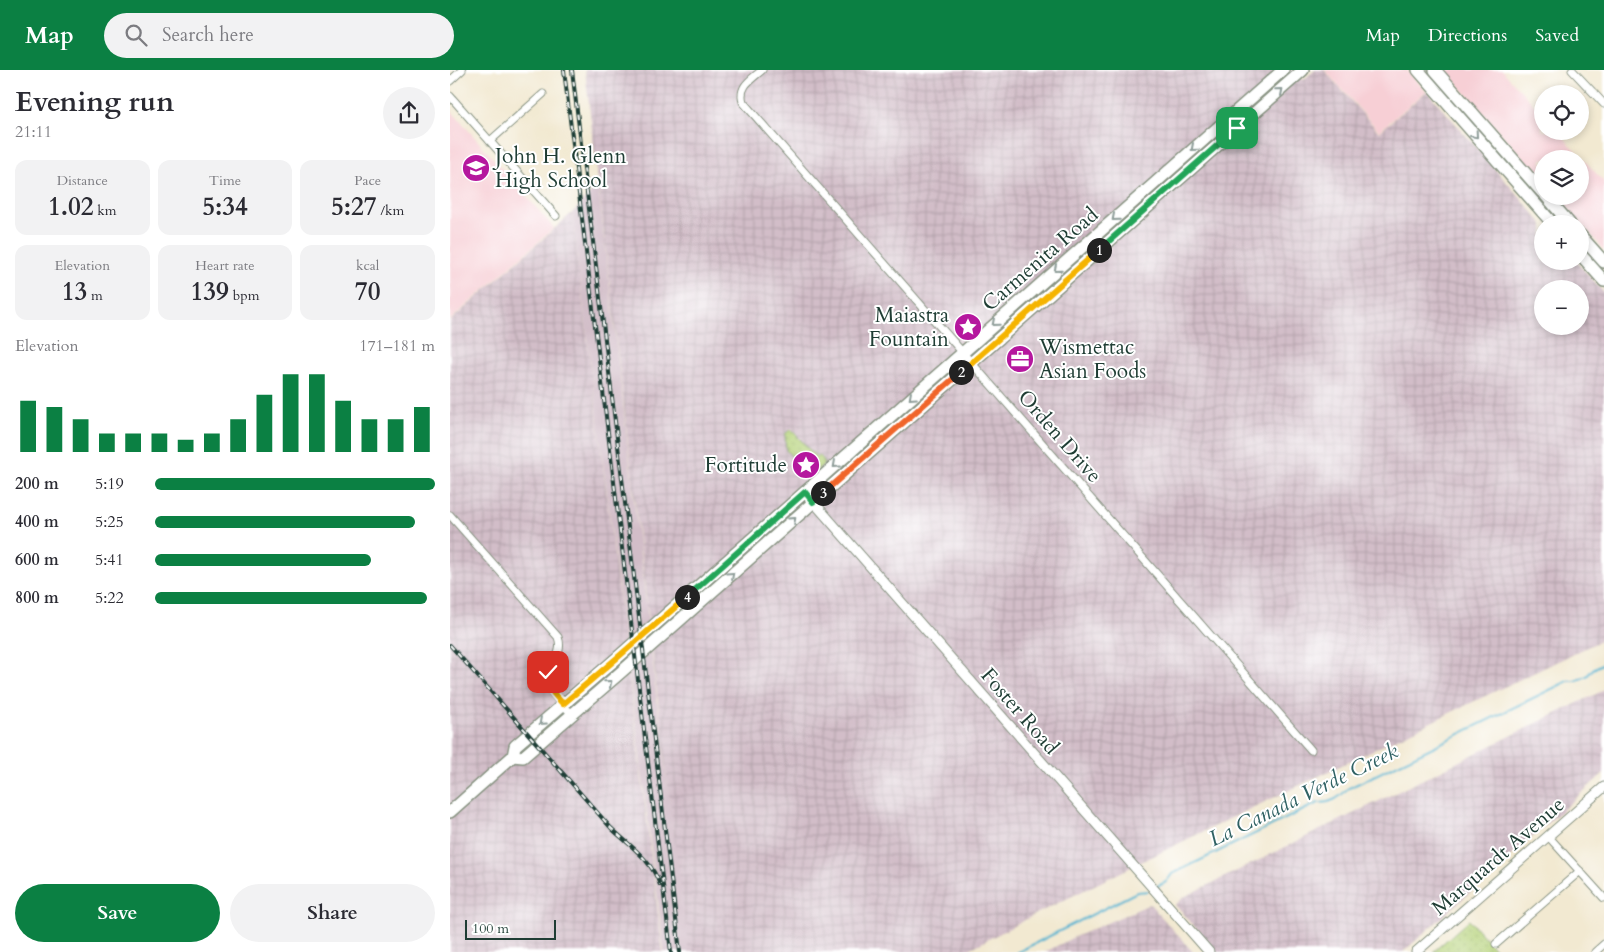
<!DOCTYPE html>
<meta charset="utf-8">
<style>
:root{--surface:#fff;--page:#f2f2f3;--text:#2b2b33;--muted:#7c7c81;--accent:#0b8043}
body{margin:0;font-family:Cardo,serif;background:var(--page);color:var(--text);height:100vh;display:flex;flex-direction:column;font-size:19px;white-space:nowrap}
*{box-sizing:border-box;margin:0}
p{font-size:16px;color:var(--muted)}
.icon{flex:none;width:28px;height:28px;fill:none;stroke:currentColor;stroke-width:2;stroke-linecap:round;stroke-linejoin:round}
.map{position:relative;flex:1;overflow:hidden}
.side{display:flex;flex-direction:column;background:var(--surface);width:450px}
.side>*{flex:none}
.tools{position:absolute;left:1084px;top:15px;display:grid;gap:10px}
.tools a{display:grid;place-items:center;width:55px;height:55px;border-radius:50%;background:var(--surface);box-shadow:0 2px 8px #0003;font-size:25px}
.scale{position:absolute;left:15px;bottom:12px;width:91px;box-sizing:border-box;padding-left:5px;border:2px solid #1f3d34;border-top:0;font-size:14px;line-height:18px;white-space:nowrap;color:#1f3d34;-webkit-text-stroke:4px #fff;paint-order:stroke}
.pin{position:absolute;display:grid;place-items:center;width:42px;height:42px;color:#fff;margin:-21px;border-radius:10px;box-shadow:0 2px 8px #0006}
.km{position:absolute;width:25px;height:25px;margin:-12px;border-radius:50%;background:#222;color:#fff;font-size:14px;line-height:25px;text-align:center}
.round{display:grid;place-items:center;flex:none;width:52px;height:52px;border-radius:26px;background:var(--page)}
.headline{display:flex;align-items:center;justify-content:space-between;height:85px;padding:0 15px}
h1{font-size:28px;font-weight:700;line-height:38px}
.figures{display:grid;grid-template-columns:repeat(3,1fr);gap:8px;height:85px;padding:5px 15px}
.figures div{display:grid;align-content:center;border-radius:12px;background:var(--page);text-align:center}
.figures b{font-size:25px;font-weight:700}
.figures small{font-size:14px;font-weight:400}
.figures p{font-size:14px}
.chart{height:140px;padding:10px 15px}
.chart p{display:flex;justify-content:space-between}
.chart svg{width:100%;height:90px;margin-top:5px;stroke:var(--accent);stroke-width:6}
.button{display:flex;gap:10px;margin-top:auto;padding:10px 15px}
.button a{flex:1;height:58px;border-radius:30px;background:var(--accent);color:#fff;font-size:20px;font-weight:700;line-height:58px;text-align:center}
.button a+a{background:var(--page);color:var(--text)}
ul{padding:0 15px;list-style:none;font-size:16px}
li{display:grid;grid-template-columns:80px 60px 1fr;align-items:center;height:38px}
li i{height:12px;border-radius:6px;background:var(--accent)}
header{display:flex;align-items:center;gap:30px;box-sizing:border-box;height:70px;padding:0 25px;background:var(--accent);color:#fff}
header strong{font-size:24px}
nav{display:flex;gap:28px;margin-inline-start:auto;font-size:18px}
.search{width:350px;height:45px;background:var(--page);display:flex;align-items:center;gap:12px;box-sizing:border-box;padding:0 18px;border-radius:28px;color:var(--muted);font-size:19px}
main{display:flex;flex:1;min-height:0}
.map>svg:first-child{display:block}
.built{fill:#f7cfd5}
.industrial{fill:url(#industrial-grid);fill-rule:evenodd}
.railway{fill:#d2bdc8}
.grass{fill:url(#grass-dots);stroke:#6a8856}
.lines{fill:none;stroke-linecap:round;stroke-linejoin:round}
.stream{stroke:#53b4d1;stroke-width:2}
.minor-casing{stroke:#889382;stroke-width:9}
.tertiary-casing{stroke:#889382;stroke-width:11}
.primary-casing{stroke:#889382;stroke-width:14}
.minor{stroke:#fff;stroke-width:7}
.tertiary{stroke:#fff;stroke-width:9}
.primary{stroke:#fff;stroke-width:11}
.rail-casing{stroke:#1f3d34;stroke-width:4}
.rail{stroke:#fff;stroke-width:2;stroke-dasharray:5.5;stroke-linecap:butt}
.oneway{stroke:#8f9e9a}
.split-1-casing{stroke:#fff;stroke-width:10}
.split-2-casing{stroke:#fff;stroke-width:10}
.split-3-casing{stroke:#fff;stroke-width:10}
.split-4-casing{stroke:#fff;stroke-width:10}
.split-5-casing{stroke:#fff;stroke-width:10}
.split-1{stroke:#22a559;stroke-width:6}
.split-2{stroke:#f5b400;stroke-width:6}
.split-3{stroke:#f0652b;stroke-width:6}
.split-4{stroke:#22a559;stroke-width:6}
.split-5{stroke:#f5b400;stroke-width:6}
.labels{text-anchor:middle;stroke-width:4;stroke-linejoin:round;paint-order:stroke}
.poi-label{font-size:21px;fill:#1f3d34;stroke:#fff;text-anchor:start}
.street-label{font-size:21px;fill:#1f3d34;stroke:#fff}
.water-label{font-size:22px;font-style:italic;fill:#2f6163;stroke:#fff}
</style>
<header>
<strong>Map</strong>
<div class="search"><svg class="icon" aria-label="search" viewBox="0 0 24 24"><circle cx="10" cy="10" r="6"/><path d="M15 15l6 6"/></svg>Search here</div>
<nav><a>Map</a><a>Directions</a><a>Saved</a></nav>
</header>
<main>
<section class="side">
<div class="headline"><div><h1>Evening run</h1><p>21:11</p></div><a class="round"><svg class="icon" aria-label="share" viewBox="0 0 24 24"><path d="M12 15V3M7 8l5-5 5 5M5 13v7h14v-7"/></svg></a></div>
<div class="figures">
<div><p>Distance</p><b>1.02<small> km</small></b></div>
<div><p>Time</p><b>5:34</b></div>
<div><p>Pace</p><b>5:27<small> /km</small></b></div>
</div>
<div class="figures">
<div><p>Elevation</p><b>13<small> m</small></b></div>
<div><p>Heart rate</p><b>139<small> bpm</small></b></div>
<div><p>kcal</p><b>70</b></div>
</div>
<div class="chart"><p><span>Elevation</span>171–181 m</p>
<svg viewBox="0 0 160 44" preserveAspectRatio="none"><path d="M5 44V19M15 44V22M25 44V28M35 44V35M45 44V35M55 44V35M65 44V38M75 44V35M85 44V28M95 44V16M105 44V6M115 44V6M125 44V19M135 44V28M145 44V28M155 44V22"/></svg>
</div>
<ul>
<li><b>200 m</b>5:19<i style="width:100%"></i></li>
<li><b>400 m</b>5:25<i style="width:93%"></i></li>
<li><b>600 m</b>5:41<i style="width:77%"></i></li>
<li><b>800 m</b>5:22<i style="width:97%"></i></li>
</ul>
<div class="button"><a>Save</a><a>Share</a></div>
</section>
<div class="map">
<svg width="1154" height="882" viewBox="0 0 1154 882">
<defs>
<pattern id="industrial-grid" width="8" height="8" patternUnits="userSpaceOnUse" patternTransform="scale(1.25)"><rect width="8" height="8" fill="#d2bdc8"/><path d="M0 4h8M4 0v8" fill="none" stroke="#b4a3ac"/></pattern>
<pattern id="grass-dots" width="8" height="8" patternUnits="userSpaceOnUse" patternTransform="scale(1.25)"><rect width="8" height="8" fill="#b5d279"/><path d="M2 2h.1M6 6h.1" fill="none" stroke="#9bb569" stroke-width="1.8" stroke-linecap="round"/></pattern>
</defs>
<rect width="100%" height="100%" fill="#fff"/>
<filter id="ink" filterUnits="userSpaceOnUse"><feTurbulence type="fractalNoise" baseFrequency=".02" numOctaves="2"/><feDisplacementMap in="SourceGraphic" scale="10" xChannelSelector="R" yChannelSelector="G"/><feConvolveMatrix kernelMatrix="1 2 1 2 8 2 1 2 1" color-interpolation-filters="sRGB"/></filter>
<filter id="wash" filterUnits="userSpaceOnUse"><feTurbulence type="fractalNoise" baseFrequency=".0096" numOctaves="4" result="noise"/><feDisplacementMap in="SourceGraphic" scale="20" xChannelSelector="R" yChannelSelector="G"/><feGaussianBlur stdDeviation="1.12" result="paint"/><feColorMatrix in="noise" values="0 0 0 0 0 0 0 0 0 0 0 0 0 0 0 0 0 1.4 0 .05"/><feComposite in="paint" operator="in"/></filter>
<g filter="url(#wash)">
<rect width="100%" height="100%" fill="#f2e9d1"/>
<!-- built -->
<g class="built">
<path d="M875,0H957L976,21L929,61Z"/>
<path d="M995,0H1052L1092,44V61H1108L1154,112V180L1107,126H1130V89H1092V110Z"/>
<path d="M0,39L104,158L0,250Z"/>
</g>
<!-- industrial -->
<g class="industrial">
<path d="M135,0H843L853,10L865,0H874L929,62L977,21L1093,154L1092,191H1126L1154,223V569L742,767L590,842L514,882H237ZM1092,219H1130V256H1092Z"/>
<path d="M122,143L213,882H0V251Z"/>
<path d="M1154,620V703L953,882H767L725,835L734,827Z"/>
<path d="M700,834L743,882H595L622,868Z"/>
</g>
<!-- railway -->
<path class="railway" d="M148,115L209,646L239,882H214L122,143Z"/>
<!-- grass -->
<g class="grass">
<path d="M341,359L366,387L369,385L373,389L374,394L361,406H352L347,400L345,390L336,380L335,364Z"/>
<path d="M1019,850L1048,882H983Z"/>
</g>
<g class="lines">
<!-- stream -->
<g class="stream">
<path d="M706,817L716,812L722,804L868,733C879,734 890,728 897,719L1118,611H1125L1137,606L1143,599L1154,593"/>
<path d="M568,882L687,822L699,821"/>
</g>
</g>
</g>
<g filter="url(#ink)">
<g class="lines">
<defs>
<g id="minor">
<path d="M312,0C302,9 288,16 293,32L861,680"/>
<path d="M1122,0L1154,34"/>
<path d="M0,11L12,0"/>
<path d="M0,26L106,146"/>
<path d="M40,71L93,24"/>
<path d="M0,445L108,567C116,589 90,598 99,616C103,626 114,636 122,644"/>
<path d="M1098,766L1154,828"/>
<path d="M1046,874L1130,801"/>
<path d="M1145,882L1154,874"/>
</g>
<g id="tertiary">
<path d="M360,428L759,882"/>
<path d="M966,882L1154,717"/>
</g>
<g id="primary">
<path d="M968,0L1103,154"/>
<path d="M985,0L1092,122"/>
<path d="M1096,126L1120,154"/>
<path d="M1130,165L1154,192"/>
<path d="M1130,184L1154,211"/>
<path d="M63,686L73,687L170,603L853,0"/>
<path d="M0,742L63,686L65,676L79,664L167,588L833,0"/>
</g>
</defs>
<!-- minor casing -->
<use href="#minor" class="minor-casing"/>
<!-- tertiary casing -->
<use href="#tertiary" class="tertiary-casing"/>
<!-- primary casing -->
<use href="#primary" class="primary-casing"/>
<!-- minor -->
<use href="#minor" class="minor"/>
<!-- tertiary -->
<use href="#tertiary" class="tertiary"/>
<!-- primary -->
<use href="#primary" class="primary"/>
<defs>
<g id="rail">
<path d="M114,0L221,882"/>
<path d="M122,0L230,882"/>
<path d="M0,575L161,758C180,776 201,789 210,815"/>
</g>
</defs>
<!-- rail casing -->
<use href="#rail" class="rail-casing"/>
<!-- rail -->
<use href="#rail" class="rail"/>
</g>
<!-- one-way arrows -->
<defs><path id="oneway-chevron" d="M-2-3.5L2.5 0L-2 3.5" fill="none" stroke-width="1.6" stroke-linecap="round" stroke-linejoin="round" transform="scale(1.25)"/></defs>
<g class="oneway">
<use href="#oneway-chevron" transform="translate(830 21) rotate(-41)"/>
<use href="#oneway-chevron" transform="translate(1025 65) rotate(49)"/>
<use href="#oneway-chevron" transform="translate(744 78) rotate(139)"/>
<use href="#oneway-chevron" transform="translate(665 148) rotate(139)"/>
<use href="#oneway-chevron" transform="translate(607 199) rotate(139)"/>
<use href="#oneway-chevron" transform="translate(545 253) rotate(139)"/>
<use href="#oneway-chevron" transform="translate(462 327) rotate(138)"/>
<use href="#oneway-chevron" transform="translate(386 395) rotate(138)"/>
<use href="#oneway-chevron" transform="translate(343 450) rotate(-42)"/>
<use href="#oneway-chevron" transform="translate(281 505) rotate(-42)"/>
<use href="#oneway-chevron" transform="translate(159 613) rotate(-40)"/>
<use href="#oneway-chevron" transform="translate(92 652) rotate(138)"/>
</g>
</g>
<g class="lines" filter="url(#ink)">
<defs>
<path id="split-1" d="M649,180L787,58"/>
<path id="split-2" d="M511,302L649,180"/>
<path id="split-3" d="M373,423L511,302"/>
<path id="split-4" d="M237,527L355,422L363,432L373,423"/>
<path id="split-5" d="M98,602C95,616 104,624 113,634L167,588L237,527"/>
</defs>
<!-- split-1 casing -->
<use href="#split-1" class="split-1-casing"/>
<!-- split-2 casing -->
<use href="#split-2" class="split-2-casing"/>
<!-- split-3 casing -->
<use href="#split-3" class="split-3-casing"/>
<!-- split-4 casing -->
<use href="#split-4" class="split-4-casing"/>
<!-- split-5 casing -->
<use href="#split-5" class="split-5-casing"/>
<!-- split-1 -->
<use href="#split-1" class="split-1"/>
<!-- split-2 -->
<use href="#split-2" class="split-2"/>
<!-- split-3 -->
<use href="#split-3" class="split-3"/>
<!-- split-4 -->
<use href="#split-4" class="split-4"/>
<!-- split-5 -->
<use href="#split-5" class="split-5"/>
</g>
<!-- icons -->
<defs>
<symbol id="school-disc" viewBox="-11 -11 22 22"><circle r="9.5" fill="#b5179e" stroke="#fff"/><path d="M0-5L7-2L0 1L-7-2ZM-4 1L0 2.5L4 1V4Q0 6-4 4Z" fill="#fff"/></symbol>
<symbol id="sight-disc" viewBox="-11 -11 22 22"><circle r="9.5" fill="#b5179e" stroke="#fff"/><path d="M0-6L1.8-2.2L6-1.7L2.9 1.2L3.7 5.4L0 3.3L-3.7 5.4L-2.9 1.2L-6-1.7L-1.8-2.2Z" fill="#fff"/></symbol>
<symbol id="office-disc" viewBox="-11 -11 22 22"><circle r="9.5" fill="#b5179e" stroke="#fff"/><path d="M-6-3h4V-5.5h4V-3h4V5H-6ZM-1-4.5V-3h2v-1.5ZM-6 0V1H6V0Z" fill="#fff"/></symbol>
</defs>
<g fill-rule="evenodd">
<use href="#school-disc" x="10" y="82" width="32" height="32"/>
<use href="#sight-disc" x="502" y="241" width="32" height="32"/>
<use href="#office-disc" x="554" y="273" width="32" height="32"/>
<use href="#sight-disc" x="340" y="379" width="32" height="32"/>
</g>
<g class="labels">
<!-- poi labels -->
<g class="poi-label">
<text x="45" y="93">John H. Glenn<tspan x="45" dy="24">High School</tspan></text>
<text x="499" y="252" text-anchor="end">Maiastra<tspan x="499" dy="24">Fountain</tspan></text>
<text x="589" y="284">Wismettac<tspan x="589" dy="24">Asian Foods</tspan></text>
<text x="337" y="402" text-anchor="end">Fortitude</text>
</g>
<!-- street labels -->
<g class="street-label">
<text transform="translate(590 189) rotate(-41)" y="7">Carmenita Road</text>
<text transform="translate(610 366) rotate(49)" y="7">Orden Drive</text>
<text transform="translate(570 641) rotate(49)" y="7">Foster Road</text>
<text transform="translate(1048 786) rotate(-41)" y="7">Marquardt Avenue</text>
</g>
<!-- water labels -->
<g class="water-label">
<text transform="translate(853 724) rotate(-26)" y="8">La Canada Verde Creek</text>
</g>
</g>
</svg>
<div class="tools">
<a><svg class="icon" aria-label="locate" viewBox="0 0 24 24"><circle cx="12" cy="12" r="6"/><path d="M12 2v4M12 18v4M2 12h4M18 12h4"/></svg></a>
<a><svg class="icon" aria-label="layers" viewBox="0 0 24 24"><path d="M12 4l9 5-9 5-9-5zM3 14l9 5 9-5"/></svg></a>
<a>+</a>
<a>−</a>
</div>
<div class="scale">100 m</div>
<div class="pin" style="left:787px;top:58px;background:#1e9e55"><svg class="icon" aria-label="arrive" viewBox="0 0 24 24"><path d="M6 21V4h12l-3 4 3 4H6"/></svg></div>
<div class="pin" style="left:98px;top:602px;background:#d93025"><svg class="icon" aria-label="check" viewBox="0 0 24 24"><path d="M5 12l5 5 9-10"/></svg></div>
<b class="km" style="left:649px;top:180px">1</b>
<b class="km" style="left:511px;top:302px">2</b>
<b class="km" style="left:373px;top:423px">3</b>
<b class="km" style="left:237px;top:527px">4</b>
</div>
</main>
